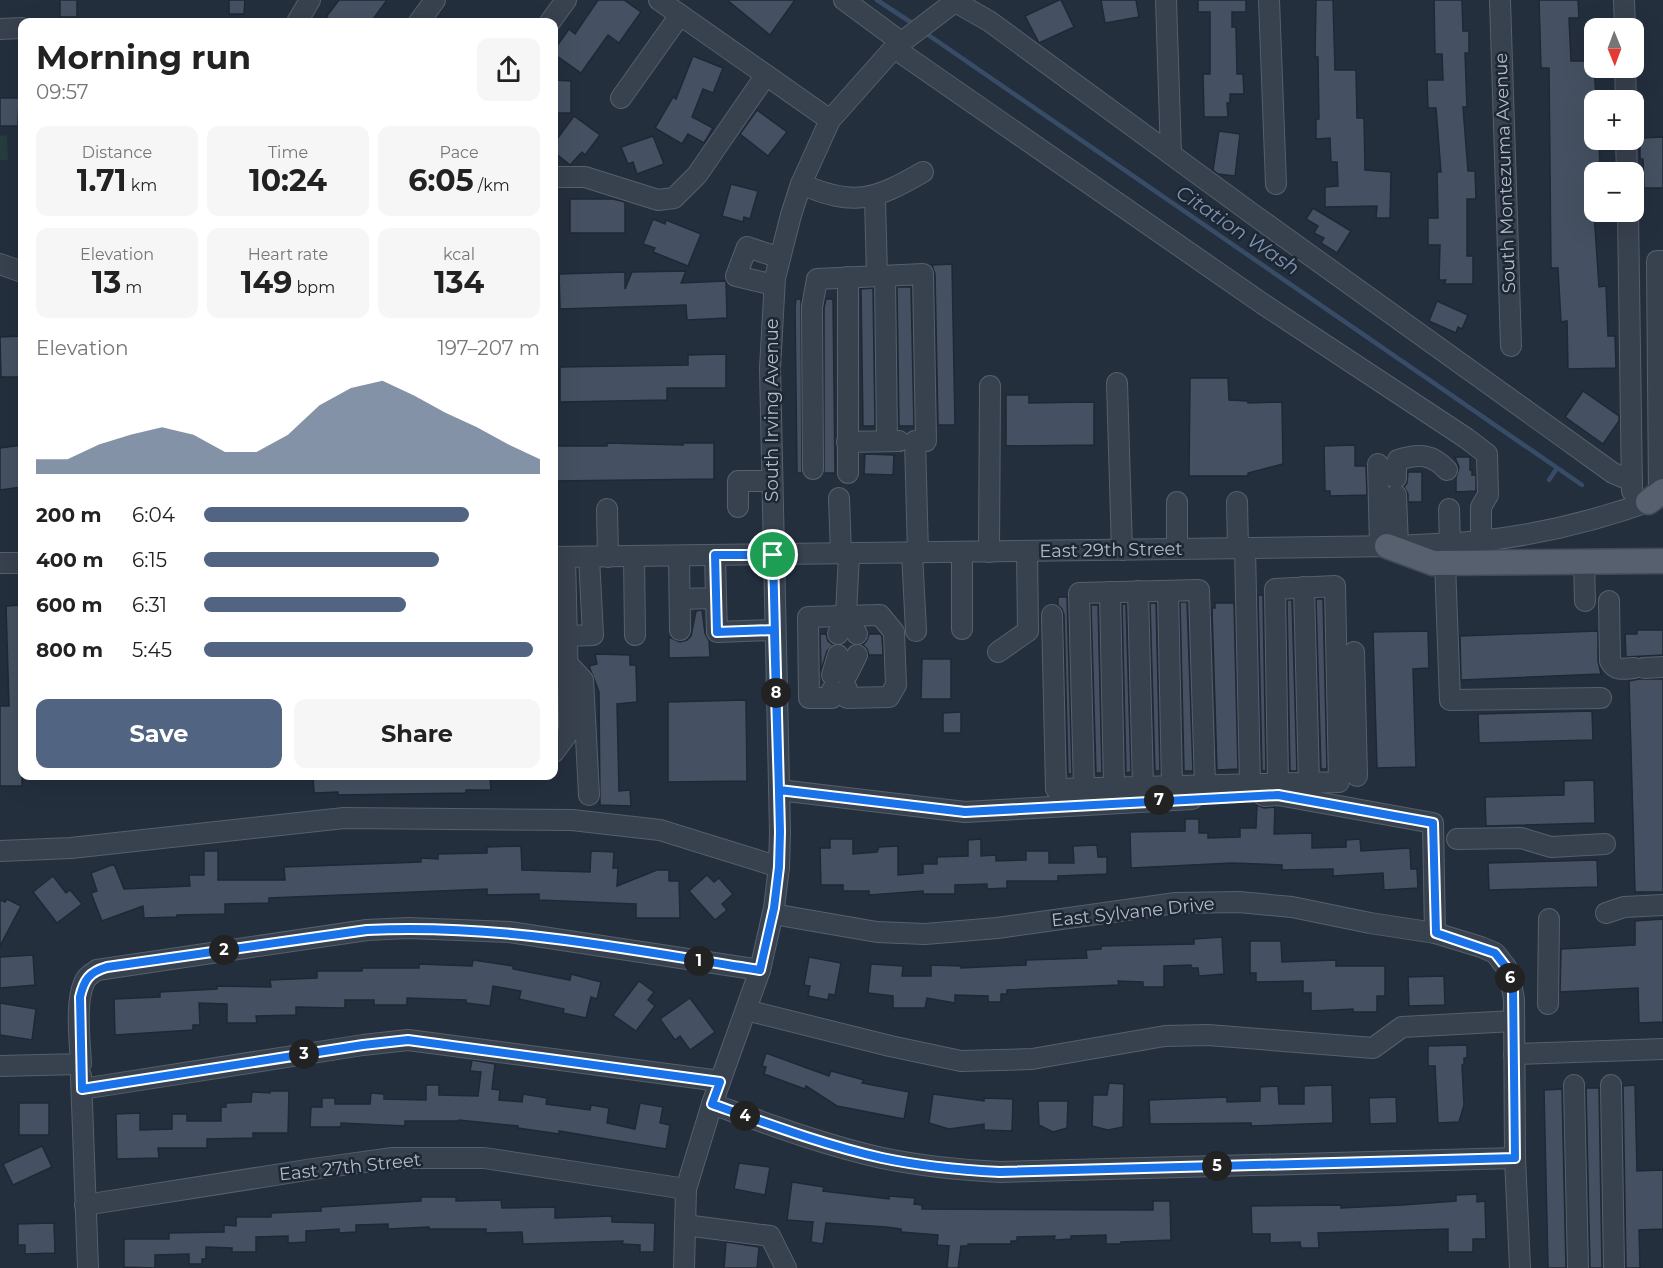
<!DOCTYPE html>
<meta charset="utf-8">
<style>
:root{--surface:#fff;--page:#f6f6f6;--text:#222;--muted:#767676;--accent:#516482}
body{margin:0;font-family:Montserrat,sans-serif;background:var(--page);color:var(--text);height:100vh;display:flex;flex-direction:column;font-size:22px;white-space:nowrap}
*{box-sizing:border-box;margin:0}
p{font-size:20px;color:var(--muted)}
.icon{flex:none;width:33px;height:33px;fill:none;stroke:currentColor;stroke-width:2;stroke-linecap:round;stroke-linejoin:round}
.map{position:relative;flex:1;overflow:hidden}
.side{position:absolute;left:18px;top:18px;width:540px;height:762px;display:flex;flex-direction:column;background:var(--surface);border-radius:12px;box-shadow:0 6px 24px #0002}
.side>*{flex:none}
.needle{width:39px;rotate:179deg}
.fabs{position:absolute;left:1584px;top:18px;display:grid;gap:12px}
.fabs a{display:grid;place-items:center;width:60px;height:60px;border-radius:12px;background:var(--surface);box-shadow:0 6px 24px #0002;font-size:30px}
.pin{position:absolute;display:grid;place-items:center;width:51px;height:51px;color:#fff;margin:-26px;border:3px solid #fff;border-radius:50%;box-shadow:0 2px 6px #0007}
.km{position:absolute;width:30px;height:30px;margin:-15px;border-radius:50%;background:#222;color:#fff;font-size:16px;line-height:30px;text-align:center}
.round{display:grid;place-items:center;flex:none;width:63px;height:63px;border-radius:12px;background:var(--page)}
.head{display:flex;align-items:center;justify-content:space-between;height:102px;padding:0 18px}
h1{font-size:33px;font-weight:700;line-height:45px}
.metrics{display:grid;grid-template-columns:repeat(3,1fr);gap:9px;height:102px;padding:6px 18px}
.metrics div{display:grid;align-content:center;border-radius:12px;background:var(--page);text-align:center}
.metrics b{font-size:30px;font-weight:700}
.metrics small{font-size:16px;font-weight:400}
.metrics p{font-size:16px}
.chart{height:168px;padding:12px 18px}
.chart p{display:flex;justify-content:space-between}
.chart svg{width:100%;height:108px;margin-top:6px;fill:var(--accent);opacity:.7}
.action{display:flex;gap:12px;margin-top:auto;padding:12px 18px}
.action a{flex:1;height:69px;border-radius:12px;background:var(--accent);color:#fff;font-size:24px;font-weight:700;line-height:69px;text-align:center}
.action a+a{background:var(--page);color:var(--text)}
ul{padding:0 18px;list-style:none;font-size:20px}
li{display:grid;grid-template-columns:96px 72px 1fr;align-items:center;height:45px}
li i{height:15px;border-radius:8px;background:var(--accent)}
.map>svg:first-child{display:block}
.green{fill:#263c3f}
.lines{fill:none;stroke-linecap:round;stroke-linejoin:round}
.stream{stroke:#394c67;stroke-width:4.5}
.building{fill:#455162;stroke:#1f2835;stroke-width:1.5}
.minor-casing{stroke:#565f6c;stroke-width:22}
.major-casing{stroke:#414a57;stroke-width:27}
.minor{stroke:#38414e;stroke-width:20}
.major{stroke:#56606e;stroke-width:24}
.route-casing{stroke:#fff;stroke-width:12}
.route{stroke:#1a73e8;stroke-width:8}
.labels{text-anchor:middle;stroke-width:5;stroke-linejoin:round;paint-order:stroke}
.street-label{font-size:18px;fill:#b4bcc9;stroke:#1d2633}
.water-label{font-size:20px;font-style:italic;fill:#7c92b1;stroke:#1d2633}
</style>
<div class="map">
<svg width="1663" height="1268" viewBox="0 0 1663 1268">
<rect width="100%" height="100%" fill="#242f3e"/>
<!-- green -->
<path class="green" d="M7,135L8,160H0V136Z"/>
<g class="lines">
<!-- stream -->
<g class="stream">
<path d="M877,0L915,25"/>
<path d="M924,32L1582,485"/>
<path d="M1549,480L1557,468"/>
</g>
</g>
<!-- building -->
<g class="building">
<rect x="60" y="0" width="17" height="17"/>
<path d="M229,0H245L244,14H229Z"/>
<path d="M339,0H387L371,22H334L326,17Z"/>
<path d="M598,0H624L641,12L619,43L608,35L581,73L554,54V50L569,29L575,34Z"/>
<path d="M727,0H795L770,35Z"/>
<path d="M1059,0H1061L1074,27L1039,43L1025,16Z"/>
<path d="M1101,0H1136L1139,17L1105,23Z"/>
<path d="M1198,0H1246V12H1232V27H1236L1237,74H1243L1244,94H1230V103H1227L1228,117H1204L1203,74H1210V12H1198Z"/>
<path d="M1316,0H1333L1335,70H1356L1357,118H1364L1365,170L1391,172L1390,218H1376L1377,206L1325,207V187L1338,186L1337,162H1331L1330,138L1316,139V119H1319L1318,57H1315Z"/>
<path d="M1434,0H1462L1463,31H1469V53H1465L1467,107H1463L1468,171H1475L1476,199H1467V256H1473V284H1444L1446,280H1439L1440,245H1428V218H1438L1437,172H1441L1436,108H1428L1427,80H1443L1442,54H1435Z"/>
<path d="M1539,0H1578L1579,18H1569L1571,61H1594L1596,100H1594V140H1599L1600,168H1594V212L1599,287L1606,286L1608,336H1615L1616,368L1568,369L1567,321L1561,322L1558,268H1551L1549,68H1541Z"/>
<path d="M693,56L723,68L713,93L703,89L692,117L713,128L704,143L688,134L682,144L655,128L673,97L676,99Z"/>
<path d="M554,80L571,81V113H554Z"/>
<path d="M0,98H19L18,126H0Z"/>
<path d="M757,110L787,132L768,156L740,134Z"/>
<path d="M574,116L600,135L585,155L582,152L570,165L554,152V143Z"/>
<path d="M1219,131L1240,134L1235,176L1218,174L1213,170Z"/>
<path d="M653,136L664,164L637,174L633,162L628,164L621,147Z"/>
<path d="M1663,137V188H1644L1643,159H1640V138Z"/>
<path d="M731,184L758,191L750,219L744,217L743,222L722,216Z"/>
<path d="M570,199H613L625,202V233H570Z"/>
<path d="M1313,208L1351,231L1337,253L1321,243L1324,238L1314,233L1318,226L1306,219Z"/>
<path d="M653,219L665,224L666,220L701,234L688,266L653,252L655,248L643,244Z"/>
<path d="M952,264L955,425H938L935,274L932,265Z"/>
<path d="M686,271L681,283L726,281L727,318L687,320L686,305L560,309L559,274L625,272V289L632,272Z"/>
<path d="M897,287H911L914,426H899Z"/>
<path d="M873,288L875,426H863L861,289Z"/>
<path d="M796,299H801L802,473H797L795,307Z"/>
<path d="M826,299H833L835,473H824V308Z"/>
<path d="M1437,301L1468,315L1462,329L1458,327L1456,333L1429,321Z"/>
<path d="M22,336V377H1L0,337Z"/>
<path d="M726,354V388H667V400L560,402V367L688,365V355Z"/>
<path d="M1190,378H1228L1229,400L1248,401V403L1282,402L1283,464L1248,473V476H1189Z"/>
<path d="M1583,391L1619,416V421L1603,444L1565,417Z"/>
<path d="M1006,395H1029V403L1094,402V445L1006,446Z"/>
<path d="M607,443L683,445V443H714V479L554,481V446H607Z"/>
<path d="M22,445V487L0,490V448Z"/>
<path d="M1355,445V466H1366L1367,495L1330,496V491H1325L1324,446Z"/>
<path d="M865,454L894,455L893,475L864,474Z"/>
<path d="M1455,457H1470V470H1472V475H1476V491L1456,492V478L1459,467Z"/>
<path d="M1408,472H1422V502H1408V494L1404,487L1407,483Z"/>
<path d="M1258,595H1263L1266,771H1262Z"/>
<path d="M1058,597H1067L1072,774H1068L1064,615L1062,609L1058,605Z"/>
<path d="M1316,599H1323L1327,769H1321Z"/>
<path d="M1287,600H1292L1297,771H1290Z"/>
<path d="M1180,602H1187L1193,771H1184Z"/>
<path d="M1150,603H1156L1160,771H1155Z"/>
<path d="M1215,603H1234L1238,769L1217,770L1212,608H1215Z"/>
<path d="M1122,604H1126L1131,772L1126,773Z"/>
<path d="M22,605V786H0V706H9L6,606Z"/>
<path d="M1091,605H1098L1102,773H1096Z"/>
<path d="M702,610L705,633L709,641L710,657L669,658V637L680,642L687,640L691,636L696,611Z"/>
<path d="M1637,630H1663V655L1626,657L1625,634H1637Z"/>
<path d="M1428,631L1429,668L1413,669L1416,767L1377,768L1373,632Z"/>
<path d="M1598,631V661L1601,674L1461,680L1460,636Z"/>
<path d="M820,634H826L828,641L833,645L827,651L821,671Z"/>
<path d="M869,634H880L882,636L883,655H869L867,649L863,645L867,640Z"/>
<path d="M595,654L630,655V665H636L637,702L617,704L619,791L630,790L631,806L600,805L599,692L589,666L597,664Z"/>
<path d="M922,659H951V699H921Z"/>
<path d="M1639,679H1663V892H1635L1629,681Z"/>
<path d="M746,700L747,781L668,782V702Z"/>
<path d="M1592,711L1593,740L1479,743L1478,714Z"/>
<path d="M961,712V733H943V713Z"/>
<path d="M313,776H490L491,790H466V793L338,795V792L314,793Z"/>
<path d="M1594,780L1595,823L1486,826L1485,797L1564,795V781Z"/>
<path d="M1257,805L1264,808L1275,807L1274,834L1312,833V848L1346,847V840L1360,839L1361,851L1410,848L1411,869H1417L1418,888L1384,890L1383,873L1333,876V869L1282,870V865L1232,863L1131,868L1130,832L1185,831V819H1199V833H1208V838L1240,837V828H1256Z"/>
<path d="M830,839H853V854L877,852L879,847L898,846V875L923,873V864H937V857L968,856V840L981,839V856L996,855V861L1026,860V851H1049V863H1074L1073,846L1097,845L1098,857H1107V874L1058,876V881H1007V888L987,889V884L955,885V894H923V891L869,895V891H843V885H821L820,848H830Z"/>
<path d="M521,846L522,870L590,872L591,851L614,852L613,868H618L617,886L657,870H669V881H679L680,918H636V904L539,900V894L487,895V889L269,898V903L225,904V914L177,915V917L144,918L143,906L102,921L91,893L97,891L91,873L114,864L124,889L190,886L189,875H204V851H218V880H285L284,867L421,862V858L438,859V854L487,853V847Z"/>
<path d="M1597,860L1598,887L1489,890L1488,863Z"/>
<path d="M707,875L714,882L719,878L733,894L722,904L727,910L715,920L689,891Z"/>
<path d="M53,876L66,893L70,890L82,904L57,923L33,892Z"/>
<path d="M7,899L21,906L0,946V900L5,902Z"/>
<path d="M1663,919V1022L1639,1023L1638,988L1560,992L1561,949L1635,945V921Z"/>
<path d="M1222,937L1224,974L1199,976L1198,968H1191V965L1164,966V987H1143V982L1118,981L1119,985L1007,990V994H1001V1002H988V996L955,995V1003L927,998L925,1008H893V996L868,993L871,964L903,966L902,976H931V965L961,966V968L1026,965V960L1087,958L1086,950L1101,949V946L1194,944V939Z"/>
<path d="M1250,941H1281L1282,962L1336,960V966H1385V996H1377V1012H1353V1009L1311,1011V993H1303V981L1256,982V973H1250Z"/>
<path d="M33,955L35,985L0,988V957Z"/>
<path d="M809,957L841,963L835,995L829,994L828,1000L808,996L810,986L804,985Z"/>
<path d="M473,960L513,966V969L570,980L571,974L601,982L597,999L591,997L586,1018L563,1013L564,1009L519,999L521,991L493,986L490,1006L466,1003V1000L407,998V1005H374V1000H345V1008L296,1007V1015L256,1016L257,1023H227V1004L199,1003L200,1025H193V1030L115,1035L114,999L160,997V992L217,989V986L271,987L270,980L317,978V971H362V968H419V964L472,966Z"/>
<path d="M1444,976L1445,1005L1409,1006L1408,977Z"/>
<path d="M639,981L654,992L648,1000L655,1006L636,1031L613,1015Z"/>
<path d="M690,998L715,1032L690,1050L680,1036L675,1040L660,1019Z"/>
<path d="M0,1003L36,1009L32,1040L0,1035Z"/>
<path d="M1467,1045V1058H1464V1065H1462L1464,1105L1459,1122L1438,1123L1435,1066H1428V1046Z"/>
<path d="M766,1053L829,1076L831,1071L864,1080L862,1083L909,1092L904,1119L837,1106L806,1086L805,1089L764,1074L766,1067L762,1066Z"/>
<path d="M472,1060L495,1064L492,1089L500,1090L499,1100L522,1102L523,1094L547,1098L546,1104L590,1110L591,1105L609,1108L607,1123L635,1129L640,1103L663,1107L660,1123L670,1125L666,1149L559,1131V1134L518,1128V1126L459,1120V1121H405V1126L341,1123V1127H310L311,1107H322V1098H335V1104H370L371,1093L384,1094V1099L426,1100V1085H439V1095L478,1096L481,1072L470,1071Z"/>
<path d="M1109,1083L1124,1084L1123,1127L1108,1130L1092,1126L1093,1095H1107Z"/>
<path d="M1332,1085L1333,1123L1251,1126V1123L1150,1124L1149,1100L1227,1097V1102L1260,1101V1087L1278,1086L1279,1104H1304V1086Z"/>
<path d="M1635,1085L1637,1171L1663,1170V1229L1639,1230L1640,1268H1626L1623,1086Z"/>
<path d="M1586,1088H1599L1602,1268H1590Z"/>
<path d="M1562,1089L1566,1268H1548L1544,1090Z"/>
<path d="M270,1091H289L288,1133H253V1138L207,1139V1148H158L159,1158L117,1159L116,1114L140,1113V1130L172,1129V1114H187V1121H221V1107H226V1103L251,1102L252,1092L270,1093Z"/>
<path d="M933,1094L984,1101V1098L1013,1099L1012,1131L984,1130V1124L949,1129L929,1123Z"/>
<path d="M1396,1097L1397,1123L1370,1124L1369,1098Z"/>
<path d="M1038,1101H1068L1067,1128L1053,1132L1039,1125Z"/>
<rect x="19" y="1103" width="30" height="32"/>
<path d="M42,1146L52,1167L13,1185L3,1164Z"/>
<path d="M739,1163L770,1167L765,1195L734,1189Z"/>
<path d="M792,1182L824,1187L823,1191L889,1199V1196L915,1198L914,1204L922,1205V1209L1153,1210V1201H1170L1171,1240L1121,1242V1244H1106V1235L1071,1236V1239L1054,1240L1055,1236L1017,1237V1241H1011V1244H968V1246H961L958,1268H947L949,1246L937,1245L938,1235L901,1232V1229L886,1227L826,1223L823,1244L811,1242L813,1222L787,1220Z"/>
<path d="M1477,1194V1202L1485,1201L1486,1239H1473V1252H1448V1229L1318,1233L1319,1248H1301L1300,1242L1270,1243V1234H1252L1251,1206L1341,1205V1208L1402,1205L1456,1201V1195Z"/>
<path d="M421,1197H456V1201L501,1200L502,1208L555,1207V1218L612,1216V1222L655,1223L654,1252H640V1245L622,1244L623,1241L523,1244L522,1232L486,1233V1229H429V1227L388,1229V1224L356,1225V1232L339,1233V1229L306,1231V1242L288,1243V1236L256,1237V1252H232V1248L206,1247V1259H202V1264H189V1254L155,1255V1268L124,1267V1239H169V1233L224,1232V1225L236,1226V1217H271V1213L321,1211V1207L421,1201Z"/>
<path d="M54,1223L55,1253L25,1254V1245H18V1224Z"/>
<path d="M726,1242L759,1247L757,1268H724Z"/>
</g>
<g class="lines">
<defs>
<g id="minor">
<path d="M659,0L830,120"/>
<path d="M844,0L901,42"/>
<path d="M952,0L989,21L1258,218L1613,473L1632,481"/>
<path d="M1166,0L1171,154"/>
<path d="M1269,0L1276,184"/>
<path d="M1500,0L1511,346"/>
<path d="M1624,0L1625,28"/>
<path d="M297,22L310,0"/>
<path d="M419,22L435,0"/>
<path d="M550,22L566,0"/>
<path d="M0,29L22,28"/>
<path d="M894,48L1263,304L1466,438L1487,454L1488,495L1481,507V541"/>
<path d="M1625,68L1626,100"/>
<path d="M621,98L680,15"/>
<path d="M1626,140L1627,172"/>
<path d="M554,177H585L658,200L674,198L697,175L766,75"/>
<path d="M801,184C854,207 875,200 923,172"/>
<path d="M875,199L877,276"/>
<path d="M1628,212L1632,491"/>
<path d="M0,264L22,272"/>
<path d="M885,276L887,441"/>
<path d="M848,277V473"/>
<path d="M774,285L736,276L747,247L780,258"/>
<path d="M1117,383L1122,550"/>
<path d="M847,442L899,441"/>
<path d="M1378,464L1380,546"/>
<path d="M813,469L812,307L817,279L923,274L926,441H915L918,553"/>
<path d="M1396,478V466L1398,460C1419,453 1432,454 1447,470"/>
<path d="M1659,494L1657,261H1663"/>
<path d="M1396,495L1398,546"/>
<path d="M839,498L841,554"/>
<path d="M1177,502V549"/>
<path d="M1237,502L1238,548"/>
<path d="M738,507V481H771"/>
<path d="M607,509L608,557"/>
<path d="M1449,509L1450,543"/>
<path d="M1245,548L1250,784"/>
<path d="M989,552L990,386"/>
<path d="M912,553L916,631"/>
<path d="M634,556L635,635"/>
<path d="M679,556L680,630"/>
<path d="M554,557L1398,546C1426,544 1454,544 1481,541C1543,534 1603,519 1661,497"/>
<path d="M1584,562L1585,601"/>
<path d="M0,563H22"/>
<path d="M1445,563L1450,700L1601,698"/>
<path d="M1304,587L1309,783"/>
<path d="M1138,591L1143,787"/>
<path d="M1168,591L1172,786"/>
<path d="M1110,592L1114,788"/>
<path d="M716,598L717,632L774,630"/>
<path d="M680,599L716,598L715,555"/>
<path d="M1609,601L1610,661C1615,671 1624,669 1634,668"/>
<path d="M846,615L857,634"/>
<path d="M1052,615L1056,789L1339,782L1335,586L1275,589L1278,784"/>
<path d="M962,629V552"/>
<path d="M838,634L846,615L849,554"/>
<path d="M566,636L593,635L589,557"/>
<path d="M998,652L1028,631L1027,551"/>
<path d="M1354,652L1357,776"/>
<path d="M567,663L583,680L589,795"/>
<path d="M1644,668L1663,667"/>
<path d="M832,675L838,655"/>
<path d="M847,675L857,655"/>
<path d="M832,690V698H809L808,617L880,615L894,632L896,685L889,697L847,698V689"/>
<path d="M554,752L568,733L569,727L565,557"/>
<path d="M1084,788L1079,593L1199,590L1205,785"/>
<path d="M779,790L965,812L1192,799"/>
<path d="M1264,796L1278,795L1433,823L1435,933"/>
<path d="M1457,839L1521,838L1551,847L1605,844"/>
<path d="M0,851L71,848L344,818L572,820L660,830L779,867"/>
<path d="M1606,913L1624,907L1663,905"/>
<path d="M773,914L877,932L925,934L997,928L1176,903L1239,902L1292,907L1370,923L1435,933L1481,947L1495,953L1506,967L1510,978L1514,999L1515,1158L1520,1268"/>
<path d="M1548,1004L1549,919"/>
<path d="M746,1010L890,1046L961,1061L1032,1059L1165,1036L1208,1035L1373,1048L1402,1027L1514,1021"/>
<path d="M1514,1054L1663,1049"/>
<path d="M0,1066L81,1064C80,1042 75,1003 84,983C86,977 91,974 97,970L367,930L408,928L509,932L760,970"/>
<path d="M81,1076L88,1268"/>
<path d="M1574,1085L1578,1268"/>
<path d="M1611,1085L1614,1268"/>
<path d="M82,1089L363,1045L408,1040L720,1081"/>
<path d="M712,1104C768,1124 824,1145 882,1158C921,1166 960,1170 1000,1172L1515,1158"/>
<path d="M85,1205L313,1169L393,1158H484L686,1189"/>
<path d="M685,1225L770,1236L786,1268"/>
<path d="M684,1268L686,1189L712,1104L760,970L774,908L779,867L780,832L770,368L775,278L791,215L801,184L830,120L894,48L957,0"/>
</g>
<g id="major">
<path d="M1648,502L1663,491"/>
<path d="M1387,546L1433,563L1663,561"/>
</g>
</defs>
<!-- minor casing -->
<use href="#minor" class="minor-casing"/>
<!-- major casing -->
<use href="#major" class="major-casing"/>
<!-- minor -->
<use href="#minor" class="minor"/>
<!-- major -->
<use href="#major" class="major"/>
</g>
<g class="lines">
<defs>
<path id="route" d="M773,555L780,832L779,867L774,908L760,970C630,950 499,923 367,930L107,967C89,972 84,980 80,997L82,1089L363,1045L408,1040L720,1082L712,1104C768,1124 824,1145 882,1158C920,1166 960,1170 1000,1172L1515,1158L1513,988L1506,967L1495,953L1436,933L1433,823L1278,795L965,812L779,790L774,630L717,632L715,555H773"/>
</defs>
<!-- route casing -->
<use href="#route" class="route-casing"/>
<!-- route -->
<use href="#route" class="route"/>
</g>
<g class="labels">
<!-- street labels -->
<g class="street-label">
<text transform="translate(1505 173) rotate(-92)" y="6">South Montezuma Avenue</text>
<text transform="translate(772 410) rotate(-90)" y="6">South Irving Avenue</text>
<text transform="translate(1111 550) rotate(-1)" y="6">East 29th Street</text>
<text transform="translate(1133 912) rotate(-6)" y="6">East Sylvane Drive</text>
<text transform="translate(350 1167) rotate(-6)" y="6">East 27th Street</text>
</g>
<!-- water labels -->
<g class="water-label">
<text transform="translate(1238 230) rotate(34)" y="7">Citation Wash</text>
</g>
</g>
</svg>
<div class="fabs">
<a><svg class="needle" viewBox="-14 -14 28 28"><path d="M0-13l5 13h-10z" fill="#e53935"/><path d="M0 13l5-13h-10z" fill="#767676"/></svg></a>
<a>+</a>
<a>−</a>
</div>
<div class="pin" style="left:773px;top:555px;background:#1e9e55"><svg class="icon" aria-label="arrive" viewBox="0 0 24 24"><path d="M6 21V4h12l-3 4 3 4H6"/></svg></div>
<b class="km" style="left:699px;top:961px">1</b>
<b class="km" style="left:224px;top:950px">2</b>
<b class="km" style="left:304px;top:1054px">3</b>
<b class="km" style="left:745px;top:1116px">4</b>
<b class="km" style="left:1217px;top:1166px">5</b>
<b class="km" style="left:1510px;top:978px">6</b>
<b class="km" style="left:1159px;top:800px">7</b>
<b class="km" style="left:776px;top:693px">8</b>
<section class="side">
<div class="head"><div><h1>Morning run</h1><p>09:57</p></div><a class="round"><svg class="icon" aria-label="share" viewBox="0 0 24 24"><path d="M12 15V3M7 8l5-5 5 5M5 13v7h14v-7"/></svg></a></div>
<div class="metrics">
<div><p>Distance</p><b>1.71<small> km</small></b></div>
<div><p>Time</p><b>10:24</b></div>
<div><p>Pace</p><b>6:05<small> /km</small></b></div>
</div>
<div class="metrics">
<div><p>Elevation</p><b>13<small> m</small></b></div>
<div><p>Heart rate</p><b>149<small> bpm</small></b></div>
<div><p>kcal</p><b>134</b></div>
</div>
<div class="chart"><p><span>Elevation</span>197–207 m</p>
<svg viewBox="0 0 160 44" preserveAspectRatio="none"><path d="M0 44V38L10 38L20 32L30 28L40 25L50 28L60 35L70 35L80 28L90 16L100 9L110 6L120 12L130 19L140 25L150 32L160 38V44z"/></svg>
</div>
<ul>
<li><b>200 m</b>6:04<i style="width:79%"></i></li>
<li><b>400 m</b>6:15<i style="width:70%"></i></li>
<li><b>600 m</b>6:31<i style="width:60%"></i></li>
<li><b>800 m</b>5:45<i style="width:98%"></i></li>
</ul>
<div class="action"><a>Save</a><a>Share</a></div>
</section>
</div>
